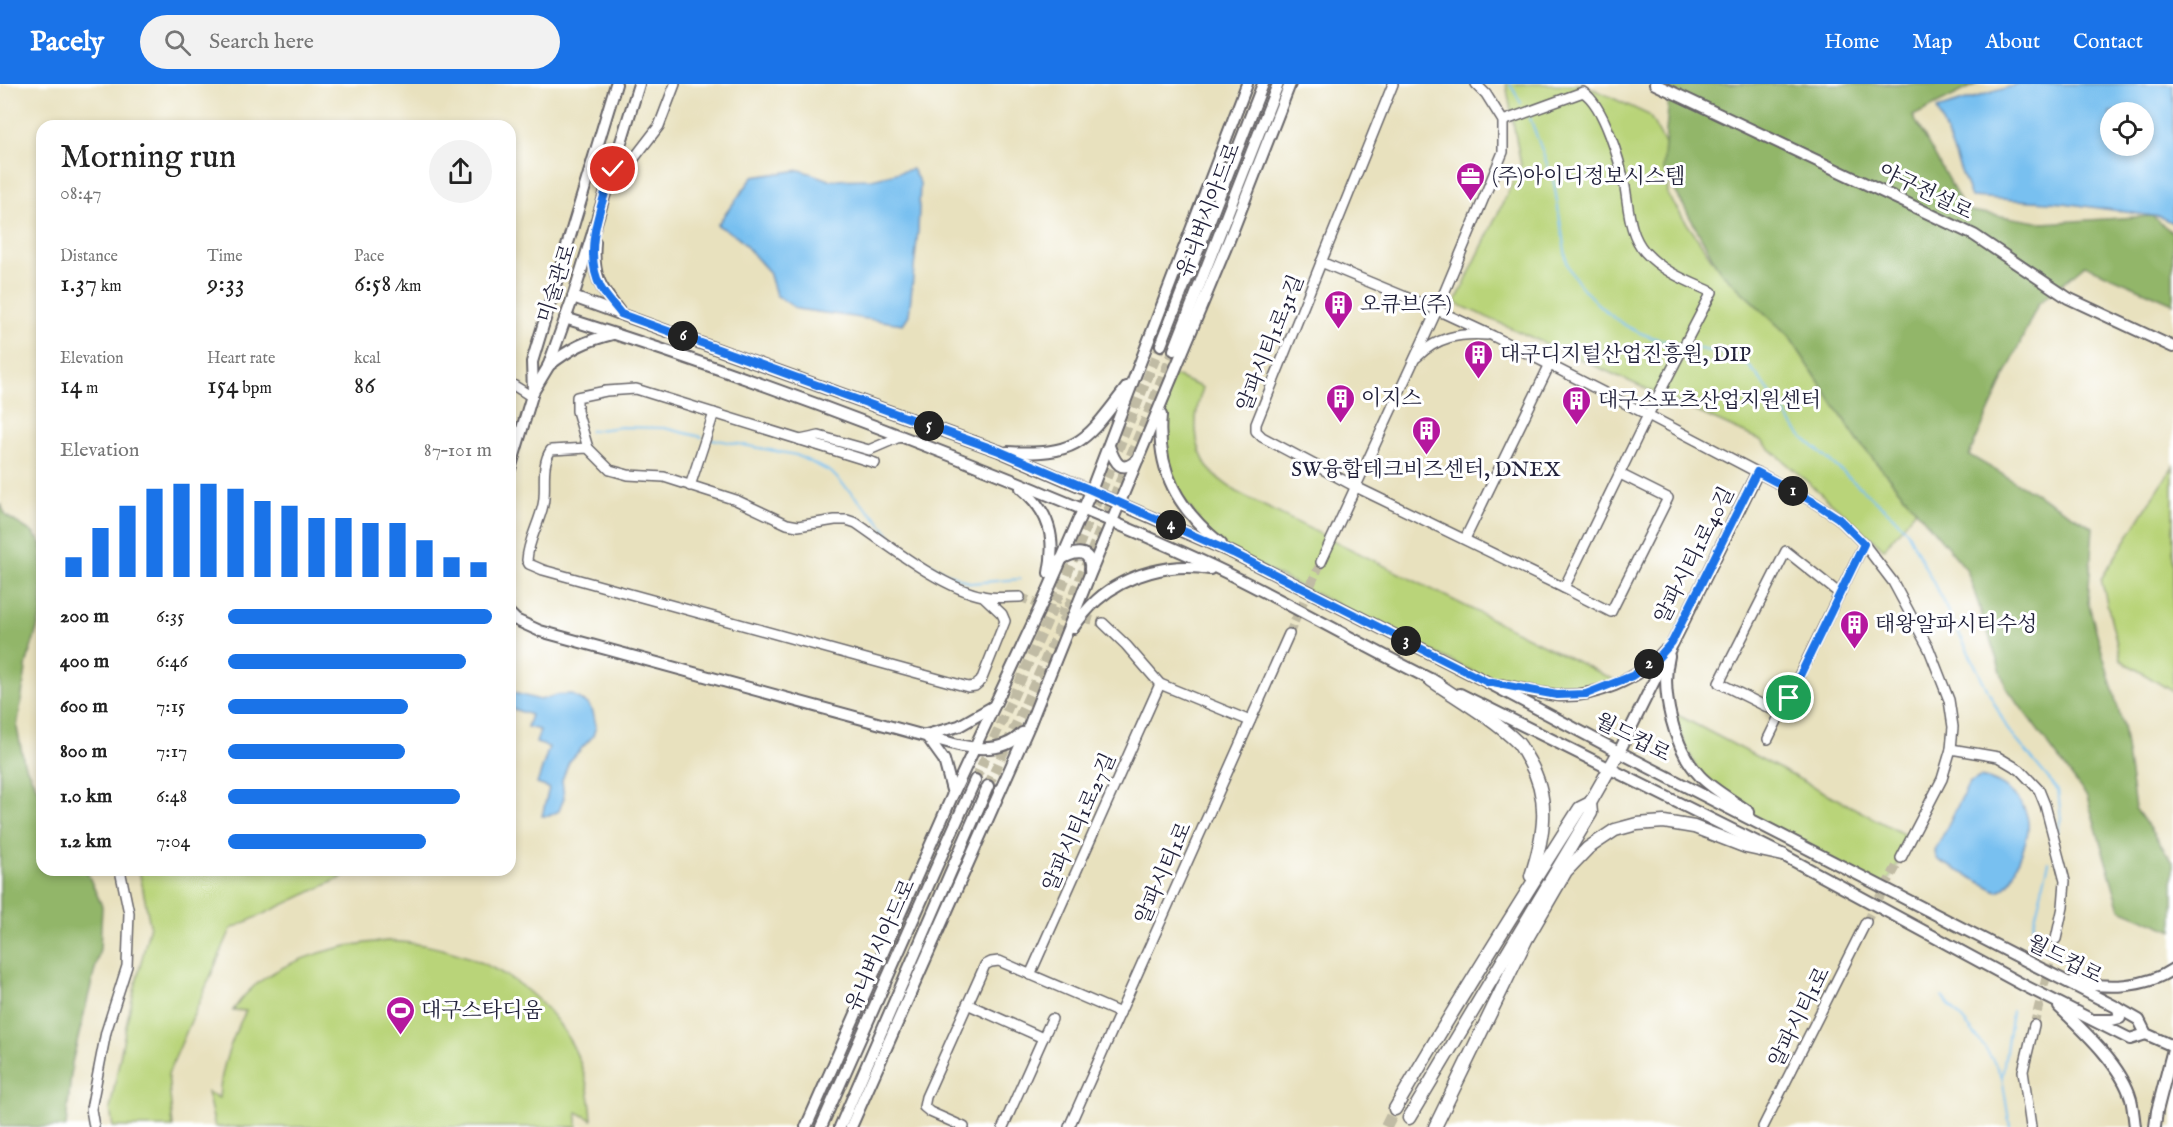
<!DOCTYPE html>
<meta charset="utf-8">
<style>
:root{--surface:#fff;--page:#f2f2f2;--text:#222;--muted:#767676;--accent:#1a73e8}
body{margin:0;font-family:"IM FELL English","Noto Serif KR",serif;background:var(--page);color:var(--text);height:100vh;display:flex;flex-direction:column;font-size:22px;white-space:nowrap}
*{box-sizing:border-box;margin:0}
p{font-size:20px;color:var(--muted)}
.icon{flex:none;width:33px;height:33px;fill:none;stroke:currentColor;stroke-width:2;stroke-linecap:round;stroke-linejoin:round}
.map{position:relative;flex:1;overflow:hidden}
.side{position:absolute;left:36px;top:36px;width:480px;height:756px;display:flex;flex-direction:column;background:var(--surface);border-radius:18px;box-shadow:0 3px 9px #0003}
.side>*{flex:none}
.tools{position:absolute;left:2100px;top:18px;display:grid;gap:12px}
.tools a{display:grid;place-items:center;width:54px;height:54px;border-radius:50%;background:var(--surface);box-shadow:0 3px 9px #0003;font-size:30px}
.pin{position:absolute;display:grid;place-items:center;width:51px;height:51px;color:#fff;margin:-26px;border:3px solid #fff;border-radius:50%;box-shadow:0 2px 6px #0007}
.km{position:absolute;width:30px;height:30px;margin:-15px;border-radius:50%;background:#222;color:#fff;font-size:16px;line-height:30px;text-align:center}
.round{display:grid;place-items:center;flex:none;width:63px;height:63px;border-radius:32px;background:var(--page)}
.summary{display:flex;align-items:center;justify-content:space-between;height:102px;padding:0 24px}
h1{font-size:33px;font-weight:600;line-height:45px}
.stats{display:grid;grid-template-columns:repeat(3,1fr);gap:9px;height:102px;padding:6px 24px}
.stats div{display:grid;align-content:center}
.stats b{font-size:26px;font-weight:600}
.stats small{font-size:16px;font-weight:400}
.stats p{font-size:16px}
.chart{height:168px;padding:12px 24px}
.chart p{display:flex;justify-content:space-between}
.chart svg{width:100%;height:108px;margin-top:6px;stroke:var(--accent);stroke-width:6}
ul{padding:0 24px;list-style:none;font-size:20px}
li{display:grid;grid-template-columns:96px 72px 1fr;align-items:center;height:45px}
li i{height:15px;border-radius:8px;background:var(--accent)}
header{display:flex;align-items:center;gap:36px;box-sizing:border-box;height:84px;padding:0 30px;background:var(--accent);color:#fff}
header strong{font-size:28px}
nav{display:flex;gap:33px;margin-inline-start:auto;font-size:21px}
.search{width:420px;height:54px;background:var(--page);display:flex;align-items:center;gap:15px;box-sizing:border-box;padding:0 21px;border-radius:33px;color:var(--muted);font-size:22px}
.map>svg:first-child{display:block}
.green{fill:#b9d479;stroke:#6e7b5a;stroke-width:1.5}
.forest{fill:#92b669;stroke:#5a6c52;stroke-width:1.5}
.water{fill:#78c0f0;stroke:#4d7196;stroke-width:1.5;fill-rule:evenodd}
.lines{fill:none;stroke-linecap:round;stroke-linejoin:round}
.stream{stroke:#78c0f0;stroke-width:2}
.minor-tunnel{stroke:#c0bba4;stroke-width:9;stroke-dasharray:9 4.5;stroke-linecap:butt}
.major-tunnel{stroke:#c0bba4;stroke-width:10;stroke-dasharray:10 5;stroke-linecap:butt}
.highway-tunnel{stroke:#c0bba4;stroke-width:12;stroke-dasharray:12 6;stroke-linecap:butt}
.minor-casing{stroke:#676569;stroke-width:12}
.major-casing{stroke:#676569;stroke-width:14}
.highway-casing{stroke:#676569;stroke-width:15}
.minor{stroke:#fff;stroke-width:9}
.major{stroke:#fff;stroke-width:10}
.highway{stroke:#fff;stroke-width:12}
.route-casing{stroke:#fff;stroke-width:12}
.route{stroke:#1a73e8;stroke-width:8}
.labels{text-anchor:middle;stroke-width:6;stroke-linejoin:round;paint-order:stroke}
.poi-label{font-size:21px;fill:#22223b;stroke:#fff;text-anchor:start}
.street-label{font-size:21px;fill:#22223b;stroke:#fff}
</style>
<header>
<strong>Pacely</strong>
<div class="search"><svg class="icon" aria-label="search" viewBox="0 0 24 24"><circle cx="10" cy="10" r="6"/><path d="M15 15l6 6"/></svg>Search here</div>
<nav><a>Home</a><a>Map</a><a>About</a><a>Contact</a></nav>
</header>
<div class="map">
<svg width="2173" height="1043" viewBox="0 0 2173 1043">
<rect width="100%" height="100%" fill="#fff"/>
<filter id="ink" filterUnits="userSpaceOnUse"><feTurbulence type="fractalNoise" baseFrequency=".0167" numOctaves="2"/><feDisplacementMap in="SourceGraphic" scale="12" xChannelSelector="R" yChannelSelector="G"/><feConvolveMatrix kernelMatrix="1 2 1 2 8 2 1 2 1" color-interpolation-filters="sRGB"/></filter>
<filter id="wash" filterUnits="userSpaceOnUse"><feTurbulence type="fractalNoise" baseFrequency=".008" numOctaves="4" result="noise"/><feDisplacementMap in="SourceGraphic" scale="24" xChannelSelector="R" yChannelSelector="G"/><feGaussianBlur stdDeviation="1.35" result="paint"/><feColorMatrix in="noise" values="0 0 0 0 0 0 0 0 0 0 0 0 0 0 0 0 0 1.4 0 .05"/><feComposite in="paint" operator="in"/></filter>
<g filter="url(#wash)">
<rect width="100%" height="100%" fill="#e8e1be"/>
<!-- green -->
<g class="green">
<path d="M1506,0H1583L1649,31L1665,60L1668,112L1720,187L1789,252L1858,357L1916,426L1884,465L1760,356L1455,219L1521,81Z"/>
<path d="M1173,291L1203,304C1193,330 1192,363 1210,386C1218,396 1230,403 1240,410L1618,598L1586,610L1500,601L1233,469L1210,451L1169,397L1161,329Z"/>
<path d="M2173,382V608L2121,576L2101,495Z"/>
<path d="M1670,627L1911,754L1885,804L1776,747L1700,692Z"/>
<path d="M139,786H358L231,845L168,990L173,1043H113L110,1025L127,937L150,841Z"/>
<path d="M389,857C494,863 586,924 592,1036L577,1028V1043H215L207,1008L219,1014C221,982 231,955 246,927L233,926C238,920 242,913 248,908C280,875 344,859 389,857Z"/>
</g>
<!-- forest -->
<g class="forest">
<path d="M1670,0H1977L1913,32L1965,126L2043,139L2152,132L2173,149V219L2085,181L2038,220L1969,371L2093,443L2088,518L2123,642L2135,724L2173,778V847L2120,825L2087,713L2006,603L1967,486L1858,357L1789,252L1720,187L1663,85Z"/>
<path d="M0,419L6,432L32,448L42,460V528L27,578L17,644L24,679L42,714V786H86L102,822L100,865L72,979L66,1043H0Z"/>
</g>
<!-- water -->
<g class="water">
<path d="M2019,0H2173V139L2160,133L2064,119L1971,113L1937,25ZM2144,28V62H2110V28Z"/>
<path d="M912,85L920,99L918,147L909,231L903,240L797,225L776,211L769,188L737,152L717,141L753,93L800,86L830,96L872,95Z"/>
<path d="M510,608L540,616L557,611L571,610L588,620L593,628L596,642L593,652L569,678L562,696L564,714L559,727L549,732H542L549,704L537,700L549,663L536,659L540,646L527,643L531,631L510,624Z"/>
<path d="M1980,693C2007,698 2034,722 2027,752C2025,761 2021,770 2018,778C2013,790 2011,804 1997,807L1939,777L1936,773L1935,767L1969,699Z"/>
</g>
<g class="lines">
<!-- stream -->
<g class="stream">
<path d="M1510,0L1521,19"/>
<path d="M1530,34L1554,99L1567,179C1577,204 1611,236 1636,247C1650,254 1665,257 1680,261"/>
<path d="M1686,262L1728,271L1748,281L1758,292L1800,351L1893,432L1907,447L2008,646L2058,706L2061,734L2057,749"/>
<path d="M589,347L621,343L664,344L702,353"/>
<path d="M707,354L796,371L831,388L878,436L897,461L949,490L971,499L1020,495"/>
<path d="M2033,842L2049,778"/>
<path d="M1942,913C1965,938 1987,962 2002,993"/>
<path d="M2010,1043L2002,993L2012,927"/>
</g>
</g>
</g>
<g filter="url(#ink)">
<g class="lines">
<!-- minor-tunnel -->
<g class="minor-tunnel">
<path d="M1020,513L1047,524L1103,539"/>
<path d="M1289,550L1321,478"/>
<path d="M1866,838L1901,774"/>
<path d="M2034,941L2056,855"/>
</g>
<!-- major-tunnel -->
<g class="major-tunnel">
<path d="M975,696L1052,527L1161,261"/>
<path d="M988,702L1065,532L1174,266"/>
</g>
<!-- highway-tunnel -->
<path class="highway-tunnel" d="M1386,1043L1395,1025"/>
<defs>
<g id="minor">
<path d="M1393,0L1256,340V347L1262,353L1356,403L1564,504L1648,331L1712,208C1688,197 1663,188 1645,168C1629,150 1629,126 1625,103C1620,78 1604,21 1583,8L1503,37"/>
<path d="M613,85L632,77L659,42L675,0"/>
<path d="M1321,178L1437,226L1493,252L1648,331L1812,417L1838,434L1864,460L1893,498L1929,565L1949,616L1953,643L1951,665L1942,695L1901,774"/>
<path d="M1417,273C1437,253 1459,249 1487,251"/>
<path d="M510,299L532,313"/>
<path d="M800,356L819,352L869,366L897,354L903,353"/>
<path d="M588,364L577,327V313L606,307L636,305L875,379"/>
<path d="M690,402L714,329"/>
<path d="M1465,455L1550,280"/>
<path d="M1321,478L1437,226L1503,68V37L1486,10L1476,0"/>
<path d="M1564,504L1611,528L1668,414L1620,390"/>
<path d="M984,513L1002,530L1005,537L981,597L975,602L968,603L543,486L529,480L527,476C528,457 539,440 543,421C547,403 540,382 551,366L588,364L610,386L628,391L664,393L736,416L787,440L798,442L835,436H847L856,439C891,463 942,504 983,512C995,515 1008,513 1020,513"/>
<path d="M1103,539L1126,561L1160,600L1250,637"/>
<path d="M1781,630L1719,599L1786,467L1840,510"/>
<path d="M1768,655L1864,460"/>
<path d="M1951,665L1998,673L2020,686L2039,706L2045,721L2065,797L2063,823L2056,855"/>
<path d="M1030,891L1160,600"/>
<path d="M967,920L1043,954L1003,1043"/>
<path d="M1043,954L1052,935"/>
<path d="M94,1043L91,1025L106,948L127,882L129,829L120,786"/>
<path d="M964,1043L930,1028L924,1023L926,1013L985,881L991,878L999,877L1120,929"/>
<path d="M1069,1043L1289,550"/>
<path d="M1763,1043L1866,838"/>
<path d="M2031,1043L2023,987L2034,941"/>
</g>
<g id="major">
<path d="M1655,0L1974,151L2068,214L2173,263"/>
<path d="M595,158C592,193 600,203 621,230"/>
<path d="M573,213L999,367L1233,469L1487,598L1619,668L2118,924L2139,936L2146,950L2173,962"/>
<path d="M565,234C718,282 869,338 1017,398C1087,427 1159,456 1227,489C1298,524 1367,564 1438,599"/>
<path d="M1161,261L1263,0"/>
<path d="M1174,266L1278,0"/>
<path d="M548,282C571,264 585,257 613,250"/>
<path d="M533,308L532,278L616,0"/>
<path d="M1161,331C1156,387 1178,425 1221,460"/>
<path d="M1109,362C1115,379 1121,391 1138,375"/>
<path d="M1008,368C1080,372 1086,356 1127,303"/>
<path d="M510,385L533,308L548,283L573,213L639,0"/>
<path d="M1021,404C1050,428 1056,454 1049,489"/>
<path d="M1060,476C1073,468 1092,463 1090,486"/>
<path d="M510,530L516,536L540,547L958,661C980,666 1006,667 1022,649"/>
<path d="M1073,544C1080,534 1088,524 1097,516C1126,490 1172,478 1210,485"/>
<path d="M1669,572C1660,608 1674,665 1700,692C1712,705 1734,717 1749,728"/>
<path d="M1501,601C1519,604 1537,609 1555,611C1593,615 1640,595 1664,567"/>
<path d="M1460,610L1783,771L2025,902L2130,955L2146,950"/>
<path d="M926,651L959,642L994,622"/>
<path d="M926,651L944,676L953,710"/>
<path d="M1619,668L1757,389"/>
<path d="M2072,898C2107,904 2144,905 2173,885"/>
<path d="M2059,923C2083,946 2122,982 2131,1015C2133,1024 2134,1034 2135,1043"/>
<path d="M2095,936H2112L2120,934L2118,924"/>
<path d="M806,1043L953,710L1046,511L1089,412L1247,0"/>
<path d="M821,1043L975,696"/>
<path d="M840,1043L988,702"/>
<path d="M851,1043L1029,642L1090,490L1229,156L1290,0"/>
<path d="M2155,1043L2157,1027L2173,965"/>
</g>
<g id="highway">
<path d="M1431,596C1457,614 1495,636 1517,658C1522,663 1525,671 1529,677C1551,715 1544,752 1531,792"/>
<path d="M1395,1025C1454,923 1517,823 1580,724L1590,719L1619,668"/>
<path d="M1409,1034L1591,729L1590,719"/>
<path d="M1435,1043L1526,856L1566,787L1588,764L1615,746L1637,740L1664,738L1694,743L1746,763L1783,771"/>
</g>
</defs>
<!-- minor casing -->
<use href="#minor" class="minor-casing"/>
<!-- major casing -->
<use href="#major" class="major-casing"/>
<!-- highway casing -->
<use href="#highway" class="highway-casing"/>
<!-- minor -->
<use href="#minor" class="minor"/>
<!-- major -->
<use href="#major" class="major"/>
<!-- highway -->
<use href="#highway" class="highway"/>
</g>
</g>
<g class="lines" filter="url(#ink)">
<defs>
<path id="route" d="M613,85C601,121 582,168 601,204C606,213 615,222 621,230L999,367L1091,406L1233,469L1487,598L1557,611L1586,610L1632,592L1657,575L1672,558L1757,388L1812,417L1838,434L1864,460L1789,614"/>
</defs>
<!-- route casing -->
<use href="#route" class="route-casing"/>
<!-- route -->
<use href="#route" class="route"/>
</g>
<!-- icons -->
<defs>
<symbol id="office-pin" viewBox="-11 -11 22 30"><path d="M0 17L-7.5 6A9.5 9.5 0 1 1 7.5 6Z" fill="#b5179e" stroke="#fff"/><path d="M-6-3h4V-5.5h4V-3h4V5H-6ZM-1-4.5V-3h2v-1.5ZM-6 0V1H6V0Z" fill="#fff"/></symbol>
<symbol id="building-pin" viewBox="-11 -11 22 30"><path d="M0 17L-7.5 6A9.5 9.5 0 1 1 7.5 6Z" fill="#b5179e" stroke="#fff"/><path d="M-4-6H4V6H1V3H-1V6H-4ZM-2.5-4.3h1.7v1.8h-1.7ZM.8-4.3h1.7v1.8H.8ZM-2.5-1h1.7V.8h-1.7ZM.8-1h1.7V.8H.8Z" fill="#fff"/></symbol>
<symbol id="stadium-pin" viewBox="-11 -11 22 30"><path d="M0 17L-7.5 6A9.5 9.5 0 1 1 7.5 6Z" fill="#b5179e" stroke="#fff"/><path d="M0-5a6.5 5 0 1 0 0 10a6.5 5 0 1 0 0-10ZM-3.5-1.8h7v3.6h-7Z" fill="#fff"/></symbol>
</defs>
<g fill-rule="evenodd">
<use href="#office-pin" x="1454" y="76" width="33" height="45"/>
<use href="#building-pin" x="1322" y="204" width="33" height="45"/>
<use href="#building-pin" x="1462" y="254" width="33" height="45"/>
<use href="#building-pin" x="1324" y="298" width="33" height="45"/>
<use href="#building-pin" x="1560" y="300" width="33" height="45"/>
<use href="#building-pin" x="1410" y="330" width="33" height="45"/>
<use href="#building-pin" x="1838" y="524" width="33" height="45"/>
<use href="#stadium-pin" x="384" y="910" width="33" height="45"/>
</g>
<g class="labels">
<!-- poi labels -->
<g class="poi-label">
<text x="1492" y="99">(주)아이디정보시스템</text>
<text x="1360" y="227">오큐브(주)</text>
<text x="1500" y="277">대구디지털산업진흥원, DIP</text>
<text x="1361" y="321">이지스</text>
<text x="1598" y="323">대구스포츠산업지원센터</text>
<text x="1426" y="392" text-anchor="middle">SW융합테크비즈센터, DNEX</text>
<text x="1875" y="547">태왕알파시티수성</text>
<text x="421" y="933">대구스타디움</text>
</g>
<!-- street labels -->
<g class="street-label">
<text transform="translate(1926 107) rotate(26)" y="7">야구전설로</text>
<text transform="translate(1208 126) rotate(-69)" y="7">유니버시아드로</text>
<text transform="translate(556 199) rotate(-72)" y="7">미술관로</text>
<text transform="translate(1270 259) rotate(-68)" y="7">알파시티1로31길</text>
<text transform="translate(1694 471) rotate(-63)" y="7">알파시티1로40길</text>
<text transform="translate(1633 653) rotate(27)" y="7">월드컵로</text>
<text transform="translate(1079 738) rotate(-66)" y="7">알파시티1로27길</text>
<text transform="translate(1163 789) rotate(-66)" y="7">알파시티1로</text>
<text transform="translate(880 861) rotate(-66)" y="7">유니버시아드로</text>
<text transform="translate(2065 875) rotate(27)" y="7">월드컵로</text>
<text transform="translate(1799 933) rotate(-63)" y="7">알파시티1로</text>
</g>
</g>
</svg>
<div class="tools">
<a><svg class="icon" aria-label="locate" viewBox="0 0 24 24"><circle cx="12" cy="12" r="6"/><path d="M12 2v4M12 18v4M2 12h4M18 12h4"/></svg></a>
</div>
<div class="pin" style="left:1789px;top:614px;background:#1e9e55"><svg class="icon" aria-label="arrive" viewBox="0 0 24 24"><path d="M6 21V4h12l-3 4 3 4H6"/></svg></div>
<div class="pin" style="left:613px;top:85px;background:#d93025"><svg class="icon" aria-label="check" viewBox="0 0 24 24"><path d="M5 12l5 5 9-10"/></svg></div>
<b class="km" style="left:1793px;top:407px">1</b>
<b class="km" style="left:1649px;top:580px">2</b>
<b class="km" style="left:1406px;top:557px">3</b>
<b class="km" style="left:1171px;top:441px">4</b>
<b class="km" style="left:929px;top:342px">5</b>
<b class="km" style="left:683px;top:252px">6</b>
<section class="side">
<div class="summary"><div><h1>Morning run</h1><p>08:47</p></div><a class="round"><svg class="icon" aria-label="share" viewBox="0 0 24 24"><path d="M12 15V3M7 8l5-5 5 5M5 13v7h14v-7"/></svg></a></div>
<div class="stats">
<div><p>Distance</p><b>1.37<small> km</small></b></div>
<div><p>Time</p><b>9:33</b></div>
<div><p>Pace</p><b>6:58<small> /km</small></b></div>
</div>
<div class="stats">
<div><p>Elevation</p><b>14<small> m</small></b></div>
<div><p>Heart rate</p><b>154<small> bpm</small></b></div>
<div><p>kcal</p><b>86</b></div>
</div>
<div class="chart"><p><span>Elevation</span>87–101 m</p>
<svg viewBox="0 0 160 44" preserveAspectRatio="none"><path d="M5 44V36M15 44V24M25 44V15M35 44V8M45 44V6M55 44V6M65 44V8M75 44V13M85 44V15M95 44V20M105 44V20M115 44V22M125 44V22M135 44V29M145 44V36M155 44V38"/></svg>
</div>
<ul>
<li><b>200 m</b>6:35<i style="width:100%"></i></li>
<li><b>400 m</b>6:46<i style="width:90%"></i></li>
<li><b>600 m</b>7:15<i style="width:68%"></i></li>
<li><b>800 m</b>7:17<i style="width:67%"></i></li>
<li><b>1.0 km</b>6:48<i style="width:88%"></i></li>
<li><b>1.2 km</b>7:04<i style="width:75%"></i></li>
</ul>
</section>
</div>
